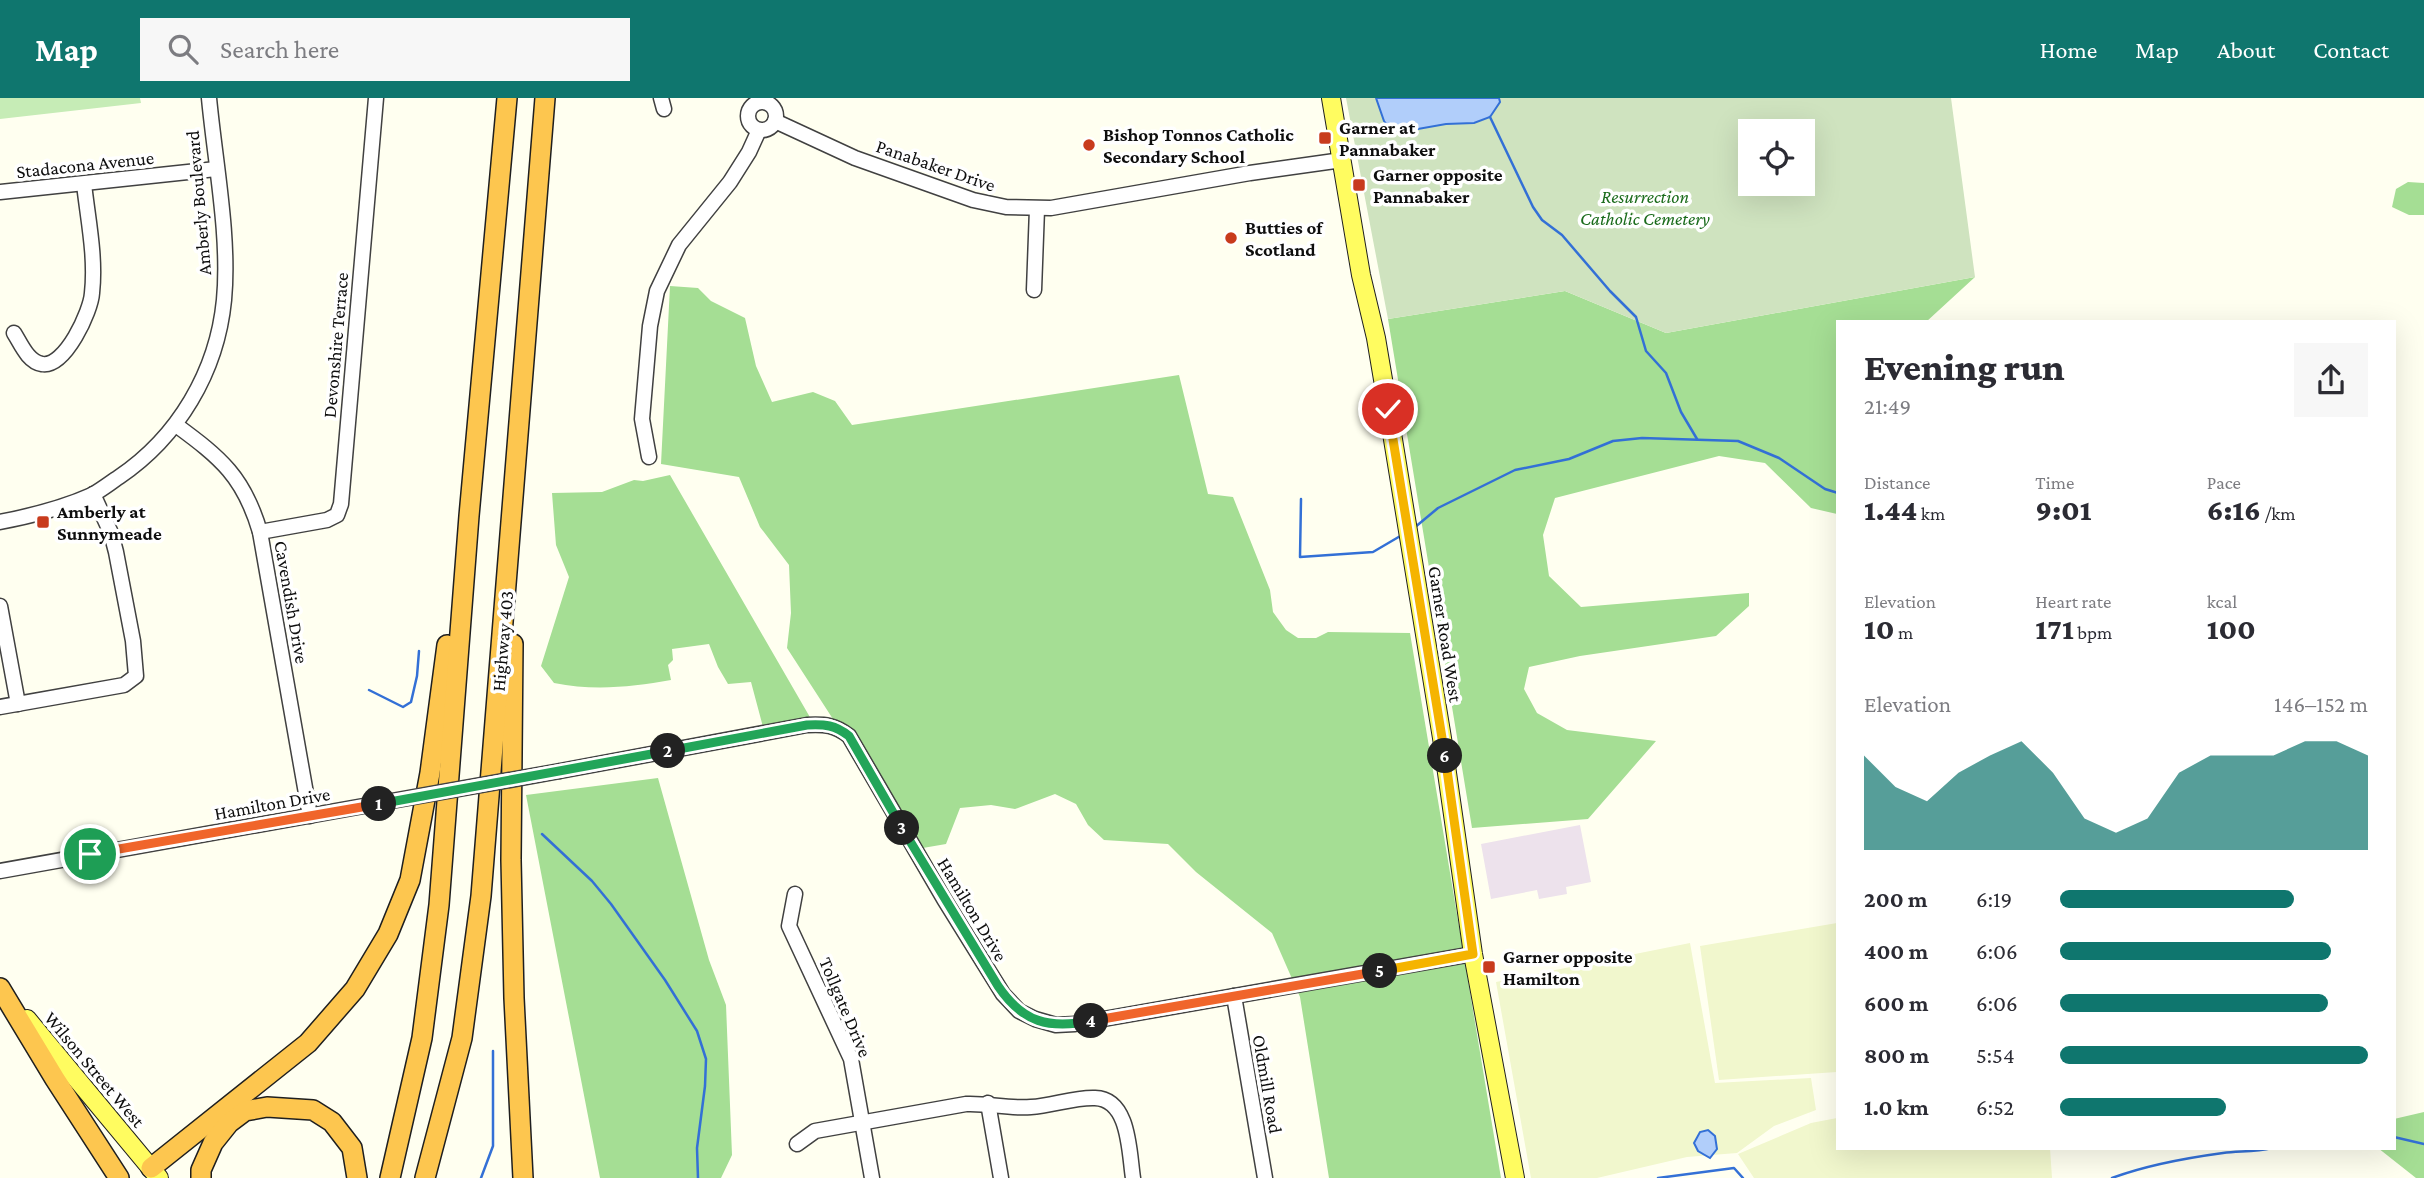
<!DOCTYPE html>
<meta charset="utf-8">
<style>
:root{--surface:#fff;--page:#f7f7f7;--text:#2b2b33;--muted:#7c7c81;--accent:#0f766e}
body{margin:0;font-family:"Crimson Pro",serif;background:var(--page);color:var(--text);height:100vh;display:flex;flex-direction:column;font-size:26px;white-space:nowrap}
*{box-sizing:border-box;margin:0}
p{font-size:23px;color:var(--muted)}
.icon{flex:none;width:38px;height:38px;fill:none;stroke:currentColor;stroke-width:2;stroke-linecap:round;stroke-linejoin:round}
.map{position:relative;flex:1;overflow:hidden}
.sheet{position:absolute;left:1836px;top:222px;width:560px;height:830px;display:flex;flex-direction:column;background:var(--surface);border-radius:0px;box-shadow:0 7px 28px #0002}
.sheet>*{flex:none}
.fabs{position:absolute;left:1738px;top:21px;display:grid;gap:14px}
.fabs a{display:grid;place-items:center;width:77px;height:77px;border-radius:0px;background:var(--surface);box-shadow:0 7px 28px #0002;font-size:35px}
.pin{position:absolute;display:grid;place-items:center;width:60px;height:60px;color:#fff;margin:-30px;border:4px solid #fff;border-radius:50%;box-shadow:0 2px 7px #0007}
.km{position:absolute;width:35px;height:35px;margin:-18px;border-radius:50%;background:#222;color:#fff;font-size:19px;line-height:35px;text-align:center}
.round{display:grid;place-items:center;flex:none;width:74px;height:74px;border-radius:0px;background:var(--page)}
.headline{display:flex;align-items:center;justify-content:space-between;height:119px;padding:0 28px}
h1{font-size:38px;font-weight:800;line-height:52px}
.metrics{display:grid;grid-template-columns:repeat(3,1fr);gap:10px;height:119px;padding:7px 28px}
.metrics div{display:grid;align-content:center}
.metrics b{font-size:30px;font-weight:800}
.metrics small{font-size:19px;font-weight:400}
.metrics p{font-size:19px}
.chart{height:196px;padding:14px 28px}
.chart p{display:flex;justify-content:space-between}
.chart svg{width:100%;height:126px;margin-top:7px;fill:var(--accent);opacity:.7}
ul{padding:0 28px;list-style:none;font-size:23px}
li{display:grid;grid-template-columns:112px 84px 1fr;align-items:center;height:52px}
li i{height:18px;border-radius:9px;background:var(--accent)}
header{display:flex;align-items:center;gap:42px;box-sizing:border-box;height:98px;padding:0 35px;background:var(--accent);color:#fff}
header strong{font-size:33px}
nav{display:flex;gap:38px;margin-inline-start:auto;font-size:24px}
.search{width:490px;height:63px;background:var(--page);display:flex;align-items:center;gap:18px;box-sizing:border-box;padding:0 24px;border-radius:0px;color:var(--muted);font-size:26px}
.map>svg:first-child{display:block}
.industrial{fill:#ede2ec}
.farmland{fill:#f1f7cd}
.green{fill:#c6ecb6}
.forest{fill:#a5de94}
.cemetery{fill:#cfe3bf;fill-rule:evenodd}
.water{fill:#b1cefa;stroke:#3370d6;stroke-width:2}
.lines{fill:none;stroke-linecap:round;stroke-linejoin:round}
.stream{stroke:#3370d6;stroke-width:2.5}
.minor-casing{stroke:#414141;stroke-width:17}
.major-casing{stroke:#1f1f1f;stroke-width:20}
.highway-casing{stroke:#1f1f1f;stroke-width:22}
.minor{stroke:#fff;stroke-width:14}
.major{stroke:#fffc60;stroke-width:18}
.highway{stroke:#fdc64f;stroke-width:19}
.minor-bridge-casing{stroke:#414141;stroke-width:17;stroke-linecap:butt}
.minor-bridge{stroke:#fff;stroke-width:14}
.split-1-casing{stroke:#fff;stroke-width:14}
.split-2-casing{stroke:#fff;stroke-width:14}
.split-3-casing{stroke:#fff;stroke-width:14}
.split-4-casing{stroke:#fff;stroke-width:14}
.split-5-casing{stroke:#fff;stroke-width:14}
.split-6-casing{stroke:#fff;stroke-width:14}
.split-7-casing{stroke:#fff;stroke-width:14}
.split-1{stroke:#f0652b;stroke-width:9}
.split-2{stroke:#22a559;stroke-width:9}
.split-3{stroke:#22a559;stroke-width:9}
.split-4{stroke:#22a559;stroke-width:9}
.split-5{stroke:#f0652b;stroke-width:9}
.split-6{stroke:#f5b400;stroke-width:9}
.split-7{stroke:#f5b400;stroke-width:9}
.poi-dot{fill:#c83b1d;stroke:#fff;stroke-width:2.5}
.labels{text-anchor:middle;stroke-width:7;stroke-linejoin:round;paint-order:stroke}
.poi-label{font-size:19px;font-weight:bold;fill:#0e0e0e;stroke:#fff;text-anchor:start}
.street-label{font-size:19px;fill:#0e0e0e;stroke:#fff}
.park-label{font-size:19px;font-style:italic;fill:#1a6b1b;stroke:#fff}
</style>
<header>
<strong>Map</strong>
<div class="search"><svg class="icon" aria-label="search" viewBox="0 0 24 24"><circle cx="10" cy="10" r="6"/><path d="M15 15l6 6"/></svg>Search here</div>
<nav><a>Home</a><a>Map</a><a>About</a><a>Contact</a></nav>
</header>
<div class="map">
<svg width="2424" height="1080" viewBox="0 0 2424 1080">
<rect width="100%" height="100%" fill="#fffff0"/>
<!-- industrial -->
<path class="industrial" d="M1580,727L1591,784L1566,789L1567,796L1539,801L1537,792L1491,801L1481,746Z"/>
<!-- farmland -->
<g class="farmland">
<path d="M1837,825V974L1719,982L1700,848Z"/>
<path d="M1690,845L1715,985L1811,980L1816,1012L1774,1028L1737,1055L1687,1059L1597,1080H1531L1496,884Z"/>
<path d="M1837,1020L1838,1050H2050L2052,1080H1754L1738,1056L1811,1025Z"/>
</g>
<!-- green -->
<path class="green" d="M0,0H140L141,5L0,21Z"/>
<!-- forest -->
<g class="forest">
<path d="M2408,84L2424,85V117H2409L2392,109L2396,91Z"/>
<path d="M1975,179L1926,224H1838L1837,416L1811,410L1765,365L1719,358L1555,400L1543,437L1549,478L1581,509L1749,495V508L1716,538L1580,558L1529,569L1524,591L1537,615L1567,632L1656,643L1588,721L1472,730L1388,221L1565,193L1666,235Z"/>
<path d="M670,188L698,190L711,203L745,220L756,268L772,304L813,294L835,303L852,327L1179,277L1208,396L1233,399L1270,492L1273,514L1286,532L1298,540H1316L1328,534L1410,535L1501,1080H1329L1300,899L1272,835L1196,774L1168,746L1104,742L1088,727L1076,706L1055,696L1015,711L991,707L960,710L946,746L917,751L787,550L791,515L789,467L760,429L739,379L661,366Z"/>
<path d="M670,377L811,621L763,629L751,584L728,586L718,569L709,546L672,551L673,562L668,567L671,582C632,589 594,593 554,585L541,568L569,479L556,447L552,395L602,394L634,382L643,383Z"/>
<path d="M658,680L709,862L726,907L732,1057L721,1080H600L526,697Z"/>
<path d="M2424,1014V1080H2416L2378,1050H2394V1021Z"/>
</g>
<!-- cemetery -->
<path class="cemetery" d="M1346,0H1951L1975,179L1666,235L1565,193L1388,221ZM1750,33H1802V86H1750Z"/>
<!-- water -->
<g class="water">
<path d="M1376,0H1499L1500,4L1490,19L1474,25L1446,26L1401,34L1390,31L1384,23Z"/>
<path d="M1708,1032L1715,1038L1717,1051L1710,1060L1698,1053L1694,1045L1700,1034Z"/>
</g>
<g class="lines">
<!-- stream -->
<g class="stream">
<path d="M1490,19L1533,109L1542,122L1562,137L1610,193L1636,219L1646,253L1666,275L1681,314L1697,341"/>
<path d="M1301,401L1300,459L1373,454L1402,437"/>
<path d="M1414,430L1438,410L1515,372L1569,361L1613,343L1642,340L1738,343L1779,360L1825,391L1838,395"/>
<path d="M369,592L403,609L411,604L417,578L419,553"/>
<path d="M542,736L592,783L611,806L665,882L697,933L706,961L705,988L697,1050L698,1080"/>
<path d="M2394,1039L2424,1046"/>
<path d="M481,1080L493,1048V953"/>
<path d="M1658,1080L1734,1070L1743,1080"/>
<path d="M2112,1080C2147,1067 2186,1060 2223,1055C2240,1053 2255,1054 2272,1050"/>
</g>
<defs>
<g id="minor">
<path d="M661,0L664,11"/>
<circle cx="762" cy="18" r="14"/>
<path d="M775,23L855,60L973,102L1006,109L1051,110L1250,75L1342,62"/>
<path d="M0,94L216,71"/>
<path d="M1034,192L1037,111"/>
<path d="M14,235C21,246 28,264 42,266C65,270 91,213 92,195C96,159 88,122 84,86"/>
<path d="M176,327C221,360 244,379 260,434L310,718"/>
<path d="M649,359L642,321L650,228L657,193L679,147L730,84L749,54L759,32"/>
<path d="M0,424C31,418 63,410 92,397C101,392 110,385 119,379C178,339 217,274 224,202C230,139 215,64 209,0"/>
<path d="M260,434L327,422L337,417L341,406L376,0"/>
<path d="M0,508L18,606"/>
<path d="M0,609L124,587L136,578L133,543L116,454L111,435L93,396"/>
<path d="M560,673L807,627C825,626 835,627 849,638L944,801L1003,896L1019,913L1035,921L1056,927L1075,926L1473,856"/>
<path d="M0,773L386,704"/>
<path d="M795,796L789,828L851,961L872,1080"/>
<path d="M1234,898L1265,1080"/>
<path d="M988,1005L1001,1080"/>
<path d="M797,1046L815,1033L966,1006C988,1005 1009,1011 1031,1009C1052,1008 1074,999 1095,1000C1130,1001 1129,1055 1133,1080"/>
</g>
<g id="major">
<path d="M1331,0L1361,177L1376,240L1388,311L1442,640L1473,856L1515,1080"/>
<path d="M27,921L159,1080"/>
</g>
<g id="highway">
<path d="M513,546L511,762L514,900L523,1080"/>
<path d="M0,890L55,981L119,1080"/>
<path d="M151,1070L308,945L355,891L388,836L410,782L430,675L447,547"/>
<path d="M201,1080V1072L213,1045L229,1025L245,1013L267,1009L313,1012L332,1024L352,1050L357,1080"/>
<path d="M390,1080L422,940L439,807L469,418L507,0"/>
<path d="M425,1080L462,940L481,798L545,0"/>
</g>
</defs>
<!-- minor casing -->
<use href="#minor" class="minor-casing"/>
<!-- major casing -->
<use href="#major" class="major-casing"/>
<!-- highway casing -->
<use href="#highway" class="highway-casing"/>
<!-- minor -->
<use href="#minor" class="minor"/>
<!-- major -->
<use href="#major" class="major"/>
<!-- highway -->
<use href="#highway" class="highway"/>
<defs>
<path id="minor-bridge" d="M386,704L560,673"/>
</defs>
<!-- minor-bridge casing -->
<use href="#minor-bridge" class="minor-bridge-casing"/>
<!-- minor-bridge -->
<use href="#minor-bridge" class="minor-bridge"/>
</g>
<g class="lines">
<defs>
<path id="split-1" d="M90,756L379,706"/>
<path id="split-2" d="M379,706L668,653"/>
<path id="split-3" d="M668,653L807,627C825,626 835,627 849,638L902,730"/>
<path id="split-4" d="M902,730L998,888C1023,925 1049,931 1091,923"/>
<path id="split-5" d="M1091,923L1380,873"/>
<path id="split-6" d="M1380,873L1473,856L1445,658"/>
<path id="split-7" d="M1388,311L1445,658"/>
</defs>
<!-- split-1 casing -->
<use href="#split-1" class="split-1-casing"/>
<!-- split-2 casing -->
<use href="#split-2" class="split-2-casing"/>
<!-- split-3 casing -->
<use href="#split-3" class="split-3-casing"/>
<!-- split-4 casing -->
<use href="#split-4" class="split-4-casing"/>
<!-- split-5 casing -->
<use href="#split-5" class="split-5-casing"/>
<!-- split-6 casing -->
<use href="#split-6" class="split-6-casing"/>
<!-- split-7 casing -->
<use href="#split-7" class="split-7-casing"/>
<!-- split-1 -->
<use href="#split-1" class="split-1"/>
<!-- split-2 -->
<use href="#split-2" class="split-2"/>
<!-- split-3 -->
<use href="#split-3" class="split-3"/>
<!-- split-4 -->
<use href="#split-4" class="split-4"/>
<!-- split-5 -->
<use href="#split-5" class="split-5"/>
<!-- split-6 -->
<use href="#split-6" class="split-6"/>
<!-- split-7 -->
<use href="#split-7" class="split-7"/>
</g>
<!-- markers -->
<g class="poi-dot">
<rect x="1318" y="33" width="14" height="14" rx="3.5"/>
<circle cx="1089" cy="47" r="7"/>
<rect x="1352" y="80" width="14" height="14" rx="3.5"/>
<circle cx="1231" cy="140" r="7"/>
<rect x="36" y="417" width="14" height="14" rx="3.5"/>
<rect x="1482" y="862" width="14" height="14" rx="3.5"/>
</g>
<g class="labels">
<!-- poi labels -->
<g class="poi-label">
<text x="1339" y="36">Garner at<tspan x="1339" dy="22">Pannabaker</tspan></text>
<text x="1103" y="43">Bishop Tonnos Catholic<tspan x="1103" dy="22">Secondary School</tspan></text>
<text x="1373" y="83">Garner opposite<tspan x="1373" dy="22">Pannabaker</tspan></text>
<text x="1245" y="136">Butties of<tspan x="1245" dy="22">Scotland</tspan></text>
<text x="57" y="420">Amberly at<tspan x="57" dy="22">Sunnymeade</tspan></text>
<text x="1503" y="865">Garner opposite<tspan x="1503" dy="22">Hamilton</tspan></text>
</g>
<!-- street labels -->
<g class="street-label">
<text transform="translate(85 66) rotate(-6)" y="7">Stadacona Avenue</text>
<text transform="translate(936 67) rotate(19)" y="7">Panabaker Drive</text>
<text transform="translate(198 105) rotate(-95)" y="7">Amberly Boulevard</text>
<text transform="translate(335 247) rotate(-85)" y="7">Devonshire Terrace</text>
<text transform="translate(292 504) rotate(80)" y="7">Cavendish Drive</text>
<text transform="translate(1446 536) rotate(81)" y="7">Garner Road West</text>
<text transform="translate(502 543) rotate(-85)" y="7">Highway 403</text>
<text transform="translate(272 705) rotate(-10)" y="7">Hamilton Drive</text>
<text transform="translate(973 811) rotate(59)" y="7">Hamilton Drive</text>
<text transform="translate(846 909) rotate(67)" y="7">Tollgate Drive</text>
<text transform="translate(95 971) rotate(50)" y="7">Wilson Street West</text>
<text transform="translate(1268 986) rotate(80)" y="7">Oldmill Road</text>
</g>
<!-- park labels -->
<g class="park-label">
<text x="1645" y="105">Resurrection<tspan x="1645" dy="22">Catholic Cemetery</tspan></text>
</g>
</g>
</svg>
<div class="fabs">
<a><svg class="icon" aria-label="locate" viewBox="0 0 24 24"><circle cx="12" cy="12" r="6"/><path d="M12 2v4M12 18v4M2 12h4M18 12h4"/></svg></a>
</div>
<div class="pin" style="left:90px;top:756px;background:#1e9e55"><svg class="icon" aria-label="arrive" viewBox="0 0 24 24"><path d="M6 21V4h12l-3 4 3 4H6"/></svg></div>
<div class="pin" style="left:1388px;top:311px;background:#d93025"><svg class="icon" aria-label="check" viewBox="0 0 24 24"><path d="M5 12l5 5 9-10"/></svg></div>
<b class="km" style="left:379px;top:706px">1</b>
<b class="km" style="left:668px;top:653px">2</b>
<b class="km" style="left:902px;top:730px">3</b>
<b class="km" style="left:1091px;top:923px">4</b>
<b class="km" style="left:1380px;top:873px">5</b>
<b class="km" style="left:1445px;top:658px">6</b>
<section class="sheet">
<div class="headline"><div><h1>Evening run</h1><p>21:49</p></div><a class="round"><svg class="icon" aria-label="share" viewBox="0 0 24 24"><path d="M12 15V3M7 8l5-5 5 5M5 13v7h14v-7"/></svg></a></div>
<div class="metrics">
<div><p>Distance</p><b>1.44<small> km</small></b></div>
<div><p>Time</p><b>9:01</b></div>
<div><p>Pace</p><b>6:16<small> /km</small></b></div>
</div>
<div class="metrics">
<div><p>Elevation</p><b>10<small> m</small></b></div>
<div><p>Heart rate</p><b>171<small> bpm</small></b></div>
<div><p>kcal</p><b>100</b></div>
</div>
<div class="chart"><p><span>Elevation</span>146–152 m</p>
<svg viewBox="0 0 160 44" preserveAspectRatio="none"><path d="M0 44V11L10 22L20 27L30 17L40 11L50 6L60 17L70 33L80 38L90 33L100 17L110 11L120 11L130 11L140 6L150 6L160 11V44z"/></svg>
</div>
<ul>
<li><b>200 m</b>6:19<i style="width:76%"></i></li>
<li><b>400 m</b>6:06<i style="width:88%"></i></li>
<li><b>600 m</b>6:06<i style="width:87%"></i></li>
<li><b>800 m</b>5:54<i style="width:100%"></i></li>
<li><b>1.0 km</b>6:52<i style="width:54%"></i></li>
</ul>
</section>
</div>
